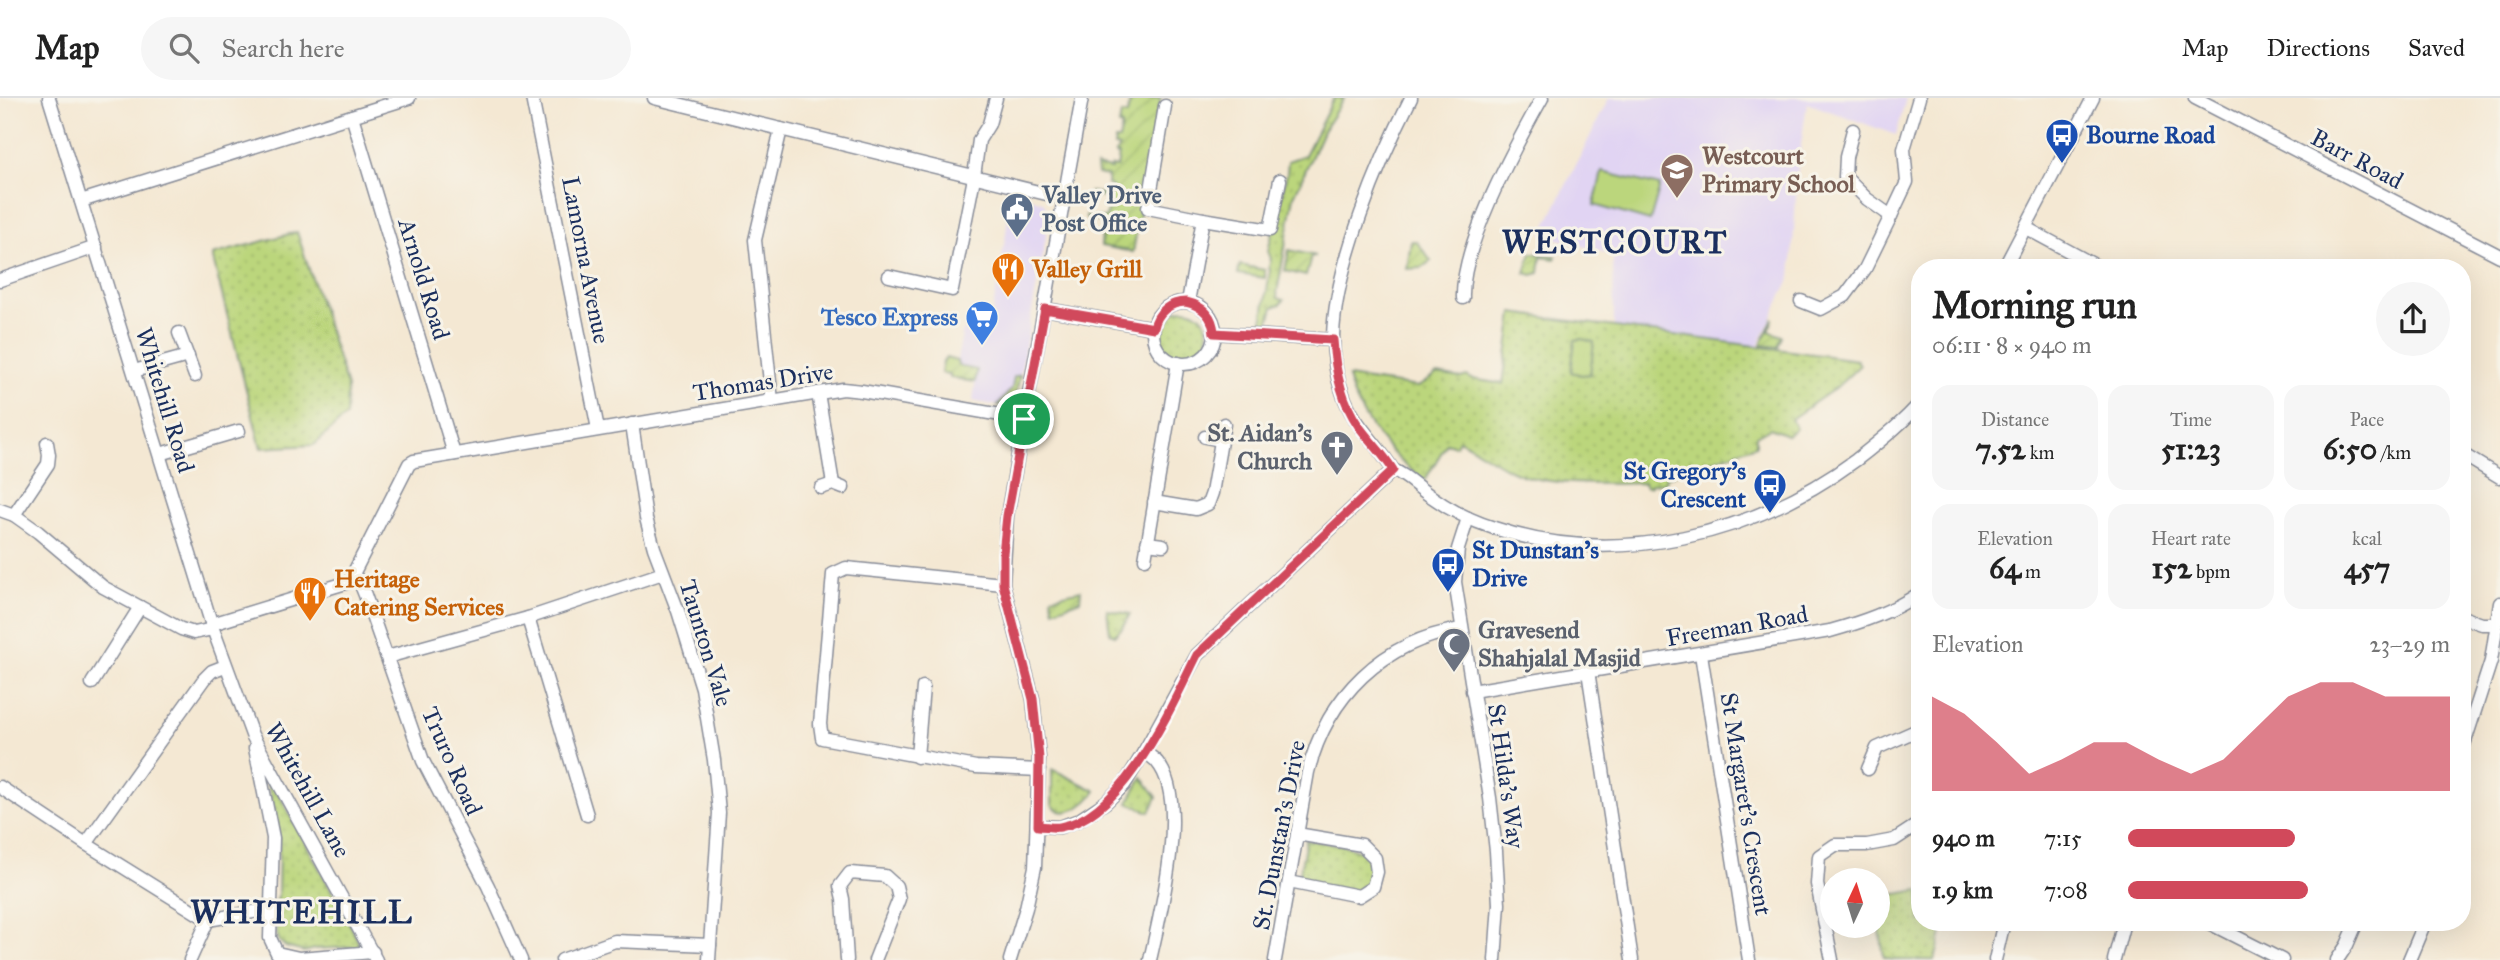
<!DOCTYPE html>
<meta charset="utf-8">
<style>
:root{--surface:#fff;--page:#f6f6f6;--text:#222;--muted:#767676;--line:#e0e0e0;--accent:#d1495b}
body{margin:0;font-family:"IM FELL Great Primer",serif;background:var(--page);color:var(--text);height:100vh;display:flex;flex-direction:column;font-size:26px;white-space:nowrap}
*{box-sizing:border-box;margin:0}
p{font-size:23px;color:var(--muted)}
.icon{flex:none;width:38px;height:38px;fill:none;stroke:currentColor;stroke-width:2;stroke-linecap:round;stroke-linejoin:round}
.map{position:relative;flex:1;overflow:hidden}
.side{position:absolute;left:1911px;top:161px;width:560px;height:672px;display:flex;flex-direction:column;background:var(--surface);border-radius:28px;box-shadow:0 7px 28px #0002}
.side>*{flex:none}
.needle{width:46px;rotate:4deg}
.controls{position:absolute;left:1820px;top:770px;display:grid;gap:14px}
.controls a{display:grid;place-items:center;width:70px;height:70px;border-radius:50%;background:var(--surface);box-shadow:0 7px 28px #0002;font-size:35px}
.pin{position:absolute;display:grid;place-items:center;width:60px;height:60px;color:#fff;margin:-30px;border:4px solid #fff;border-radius:50%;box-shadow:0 2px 7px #0007}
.round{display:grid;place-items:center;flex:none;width:74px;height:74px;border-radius:37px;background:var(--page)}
.summary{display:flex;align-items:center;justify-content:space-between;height:119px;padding:0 21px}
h1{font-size:38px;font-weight:700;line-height:52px}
.stats{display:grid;grid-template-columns:repeat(3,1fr);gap:10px;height:119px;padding:7px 21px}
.stats div{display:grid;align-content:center;border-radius:18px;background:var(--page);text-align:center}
.stats b{font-size:30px;font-weight:700}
.stats small{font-size:19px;font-weight:400}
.stats p{font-size:19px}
.chart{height:196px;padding:14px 21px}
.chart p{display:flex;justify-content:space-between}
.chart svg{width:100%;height:126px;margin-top:7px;fill:var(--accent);opacity:.7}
ul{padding:0 21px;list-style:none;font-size:23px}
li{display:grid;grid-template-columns:112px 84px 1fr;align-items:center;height:52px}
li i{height:18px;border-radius:9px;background:var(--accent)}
header{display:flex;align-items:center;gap:42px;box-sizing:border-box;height:98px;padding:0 35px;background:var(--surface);border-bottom:2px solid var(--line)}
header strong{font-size:33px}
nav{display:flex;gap:38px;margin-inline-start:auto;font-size:24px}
.search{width:490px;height:63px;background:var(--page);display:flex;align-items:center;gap:18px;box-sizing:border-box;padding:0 24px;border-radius:38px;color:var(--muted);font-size:26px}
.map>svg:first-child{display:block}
.built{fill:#e1d4f3}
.grass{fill:url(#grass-dots);stroke:#6b826d;stroke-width:2}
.garden{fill:url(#garden-furrows);stroke:#6b826d;stroke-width:2}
.pitch{fill:#bbd67c;stroke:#6b826d;stroke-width:2}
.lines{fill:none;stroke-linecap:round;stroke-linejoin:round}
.minor-casing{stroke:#888c98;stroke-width:15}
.minor{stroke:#fff;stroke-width:12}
.route-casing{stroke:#fff;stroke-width:14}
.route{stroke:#d1495b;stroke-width:9}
.labels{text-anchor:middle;stroke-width:6;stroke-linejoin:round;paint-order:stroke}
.transit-label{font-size:24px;font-weight:bold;fill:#164399;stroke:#f7f3e8;text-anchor:start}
.education-label{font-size:24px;font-weight:bold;fill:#785e54;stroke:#f7f3e8;text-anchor:start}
.street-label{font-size:24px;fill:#1b2f5e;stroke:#f7f3e8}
.service-label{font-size:24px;font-weight:bold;fill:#4e5e75;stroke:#f7f3e8;text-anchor:start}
.food-label{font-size:24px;font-weight:bold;fill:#c56008;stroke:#f7f3e8;text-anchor:start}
.shop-label{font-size:24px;font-weight:bold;fill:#366cbe;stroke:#f7f3e8;text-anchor:end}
.worship-label{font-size:24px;font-weight:bold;fill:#5b616d;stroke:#f7f3e8;text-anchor:end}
.district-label{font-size:32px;font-weight:bold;letter-spacing:2px;fill:#1b2f5e;stroke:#f7f3e8}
</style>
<header>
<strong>Map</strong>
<div class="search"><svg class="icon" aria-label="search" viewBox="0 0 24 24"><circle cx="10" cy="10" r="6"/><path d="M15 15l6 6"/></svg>Search here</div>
<nav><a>Map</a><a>Directions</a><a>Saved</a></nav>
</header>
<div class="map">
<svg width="2500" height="862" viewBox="0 0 2500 862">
<defs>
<pattern id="grass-dots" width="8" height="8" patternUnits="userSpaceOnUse" patternTransform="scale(1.75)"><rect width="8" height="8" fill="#bbd67c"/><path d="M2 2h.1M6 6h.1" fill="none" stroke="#a0b86e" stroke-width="1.8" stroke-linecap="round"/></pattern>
<pattern id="garden-furrows" width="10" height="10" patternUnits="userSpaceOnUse" patternTransform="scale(1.75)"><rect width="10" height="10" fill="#bbd67c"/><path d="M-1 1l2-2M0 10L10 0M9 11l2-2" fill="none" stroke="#a0b86e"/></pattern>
</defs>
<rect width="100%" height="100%" fill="#f7f3e8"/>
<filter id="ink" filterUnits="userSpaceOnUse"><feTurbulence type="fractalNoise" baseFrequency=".0143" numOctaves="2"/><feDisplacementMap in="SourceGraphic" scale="14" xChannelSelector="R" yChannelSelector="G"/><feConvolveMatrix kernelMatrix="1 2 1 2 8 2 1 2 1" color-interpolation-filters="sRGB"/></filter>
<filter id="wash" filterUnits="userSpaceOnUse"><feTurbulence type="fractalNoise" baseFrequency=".00686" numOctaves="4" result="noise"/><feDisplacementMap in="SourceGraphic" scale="28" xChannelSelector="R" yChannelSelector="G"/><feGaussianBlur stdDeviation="1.57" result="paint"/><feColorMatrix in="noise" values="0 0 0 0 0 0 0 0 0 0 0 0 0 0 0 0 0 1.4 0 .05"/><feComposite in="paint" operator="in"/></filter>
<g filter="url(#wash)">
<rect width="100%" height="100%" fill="#f4e8d3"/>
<!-- built -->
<g class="built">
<path d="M1609,0H1906L1896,37L1807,5L1798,67L1791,179L1758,248L1614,230L1613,157L1542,136Z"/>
<path d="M1017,96L1043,104L1050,117L1015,303L1009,308L1004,309L973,303L977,272L956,267L963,232L986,236L989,234L1006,135L1010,97Z"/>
</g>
<!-- grass -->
<g class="grass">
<path d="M1334,0H1344L1323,33L1294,98L1277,195L1278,200L1284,202L1281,206L1273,209L1267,230H1261L1270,173L1269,167L1271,161L1268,153L1287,75L1288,63L1305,57Z"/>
<path d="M297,134L347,289L346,318L314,347L261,350L212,157Z"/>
<path d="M1240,167L1265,172V180L1238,176Z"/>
<circle cx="1184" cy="235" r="24"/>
<path d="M1513,215L1857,262L1860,267L1837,289L1791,321L1796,331L1787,337L1770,330L1756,338V347L1671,377L1666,379V384L1651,386V388L1646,389L1644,385C1607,386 1543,389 1510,372C1493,363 1476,351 1459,342L1455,348L1447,345L1425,382C1393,362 1356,316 1348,279L1418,289L1437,276L1461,280L1467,278L1472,281L1503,286Z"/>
<path d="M1020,277L1014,306L1006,309L998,308L1012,290L1014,279Z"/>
<path d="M1107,512L1130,516L1123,529L1115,537L1110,535Z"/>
<path d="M1052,671L1096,693C1087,706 1063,724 1052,706Z"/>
<path d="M1142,679L1157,699L1150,714L1128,705Z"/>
<path d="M266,680H270L349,825L361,849L358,852L352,849L315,851L304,854L286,849L280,844L277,837L275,809L278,798L279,748L277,723Z"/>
<path d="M1306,742C1329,746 1357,745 1373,763L1368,786L1358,794L1298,784Z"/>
<path d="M1920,792V824H1945L1935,862H1893L1884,859L1878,820V799Z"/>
</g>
<!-- garden -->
<g class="garden">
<path d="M1113,0H1161L1133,154L1101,148L1103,124L1086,121V118L1106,120L1109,103L1106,102V99L1091,97L1090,94L1111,97L1112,88L1107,87L1108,78L1097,76L1096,68L1111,71L1112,68L1117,69L1119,57L1115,56L1119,49L1114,48L1115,42H1119L1122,28L1119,27L1121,16L1127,17L1130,3Z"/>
<path d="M1411,143H1416L1431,163L1421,170L1407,171Z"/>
<path d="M1289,152L1316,158L1311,159L1306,178L1285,173Z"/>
<path d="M1531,155L1556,158L1555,161L1541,159L1539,175L1533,177L1525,175Z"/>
<path d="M1773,220L1769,233L1782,238L1778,249L1761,247Z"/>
<path d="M946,260L957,263L958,268L977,272L975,284L950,280V276L941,275L943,264Z"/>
<path d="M1081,492L1080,502L1054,512L1051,499Z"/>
</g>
<!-- pitch -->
<g class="pitch">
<path d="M1602,74L1660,88L1650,123L1594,107Z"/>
<path d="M1582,241L1594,244L1590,276L1582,277L1571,274L1575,242Z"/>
</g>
</g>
<g filter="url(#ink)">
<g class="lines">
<defs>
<g id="minor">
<path d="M49,0L213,531L252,637L376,862"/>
<path d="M532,0L598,331"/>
<path d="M654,0L1063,100"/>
<path d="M2195,0L2500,158"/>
<path d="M1165,8L1148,110L1203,121"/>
<path d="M352,18L454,356"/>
<path d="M1853,32L1846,59L1845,79L1867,101L1891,118"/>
<path d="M81,103L409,0"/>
<path d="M2026,130L2100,170"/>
<path d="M2004,170L2093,0"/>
<path d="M889,178L952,192L973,85L979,42L989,26L996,0"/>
<path d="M0,182L96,149"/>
<path d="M1463,200C1461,147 1515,48 1542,0"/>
<path d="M1801,203L1821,211L1845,198L1865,171L1891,118L1907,84L1904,51L1919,0"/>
<path d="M1188,204L1203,121L1270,132L1280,82"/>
<circle cx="1184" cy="235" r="31"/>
<path d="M1045,211L1154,230"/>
<path d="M179,235L195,278"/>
<path d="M1214,235L1333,242"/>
<path d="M134,273L188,258"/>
<path d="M818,295L833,386"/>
<path d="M772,303L755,142L781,31"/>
<path d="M632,326L646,420L654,450L678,513L702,590L714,662L719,715L709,862"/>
<path d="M1205,339L1221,342"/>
<path d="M160,356L239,333"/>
<path d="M2462,356L2500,379"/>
<path d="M1393,372C1408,378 1418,390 1432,399C1450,412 1472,423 1494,430C1617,471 1754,437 1856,362C1878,345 1902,326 1920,305"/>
<path d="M1393,372C1377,345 1353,326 1343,296C1336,278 1333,258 1333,238C1335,168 1379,63 1411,0"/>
<path d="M821,390L833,386L843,390"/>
<path d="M1154,404L1196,411L1208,406L1212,395L1224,326"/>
<path d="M0,412L14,417L38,434L103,489L181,531L194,535L213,531"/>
<path d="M14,417L48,366L49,357L47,345"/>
<path d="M1468,420L1458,451L1455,484L1490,700L1496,753L1499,806L1495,862"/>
<path d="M1147,445L1163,447"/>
<path d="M1145,461L1178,265"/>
<path d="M353,478L359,482L365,497L423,663L488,788L521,862"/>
<path d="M1003,486L846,470L833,476L820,626L822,640L976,669L1039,672"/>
<path d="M2462,519L2482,526H2496"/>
<path d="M528,520L587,717"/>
<path d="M212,526L349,484L409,366L414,363L843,291L862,293L1024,321"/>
<path d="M1701,556L1749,862"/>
<path d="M387,559L528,520L663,475"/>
<path d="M1588,573L1632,862"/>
<path d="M92,585L140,509"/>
<path d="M1472,593L1830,533C1862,524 1892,514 1920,495"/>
<path d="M255,650L273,740L270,840L277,855L299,860L373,854"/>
<path d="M2462,653L2491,563L2500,505"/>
<path d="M1144,654C1148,657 1154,660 1157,664C1190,702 1160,817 1150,862"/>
<path d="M917,659L923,589"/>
<path d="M1868,671L1877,650L1920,631"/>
<path d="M0,689L86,746L208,822L270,811"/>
<path d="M1038,728L1060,729L1079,722L1106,704L1124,687L1144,654L1197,557L1393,372"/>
<path d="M86,746L204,581L212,573L225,568"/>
<path d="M1289,784L1359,798L1373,789L1377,774L1375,760L1362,747L1297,736"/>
<path d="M2207,824L2282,862"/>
<path d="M190,862L208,822"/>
<path d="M562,862L615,843L710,847"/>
<path d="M847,862L843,801L840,788L850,775L885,778L896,788L899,801L875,862"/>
<path d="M1010,862L1026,810L1035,769L1039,660L1033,601L1003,486L1007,418L1082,0"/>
<path d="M1275,862L1308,674C1327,598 1383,543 1461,531"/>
<path d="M1832,862L1817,786L1819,758L1835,747H1867L1894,742L1920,725"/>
<path d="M1995,862L2004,824"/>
<path d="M2114,862L2124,824"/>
<path d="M2337,862L2347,847L2357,824"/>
<path d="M2409,862L2425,824"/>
</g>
</defs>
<!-- minor casing -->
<use href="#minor" class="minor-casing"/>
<!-- minor -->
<use href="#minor" class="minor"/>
</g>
</g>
<g class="lines" filter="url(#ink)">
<defs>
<path id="route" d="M1186,204C1203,208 1213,218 1214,235L1333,242C1335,272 1341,302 1358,327C1369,343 1383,355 1393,372L1197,557C1171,609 1123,719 1060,729C1053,730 1045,728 1038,728L1039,660L1033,601L1003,486V455L1007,418L1045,211L1154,230C1157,214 1170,204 1186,204Z"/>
</defs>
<!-- route casing -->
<use href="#route" class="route-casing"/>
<!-- route -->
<use href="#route" class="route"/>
</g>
<!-- icons -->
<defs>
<symbol id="bus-pin" viewBox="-11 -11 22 30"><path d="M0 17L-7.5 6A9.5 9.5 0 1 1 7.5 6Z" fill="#1a4fb4" stroke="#f7f3e8"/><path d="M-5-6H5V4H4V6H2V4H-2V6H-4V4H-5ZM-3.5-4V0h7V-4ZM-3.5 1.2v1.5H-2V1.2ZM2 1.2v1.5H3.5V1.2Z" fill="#fff"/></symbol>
<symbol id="school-pin" viewBox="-11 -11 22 30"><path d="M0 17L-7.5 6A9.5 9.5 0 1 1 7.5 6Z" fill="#8d6e63" stroke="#f7f3e8"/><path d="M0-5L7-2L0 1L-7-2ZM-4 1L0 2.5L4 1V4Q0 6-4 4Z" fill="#fff"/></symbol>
<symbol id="civic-pin" viewBox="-11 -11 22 30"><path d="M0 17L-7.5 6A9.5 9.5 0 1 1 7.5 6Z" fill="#5c6f8a" stroke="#f7f3e8"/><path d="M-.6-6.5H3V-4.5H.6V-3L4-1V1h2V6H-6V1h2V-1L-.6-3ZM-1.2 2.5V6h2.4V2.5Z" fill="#fff"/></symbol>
<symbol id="restaurant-pin" viewBox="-11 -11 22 30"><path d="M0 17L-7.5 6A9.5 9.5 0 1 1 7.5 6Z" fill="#e8710a" stroke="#f7f3e8"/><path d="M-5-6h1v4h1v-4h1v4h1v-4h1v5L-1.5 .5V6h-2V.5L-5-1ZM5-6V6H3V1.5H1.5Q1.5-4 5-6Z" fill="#fff"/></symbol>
<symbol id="supermarket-pin" viewBox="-11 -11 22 30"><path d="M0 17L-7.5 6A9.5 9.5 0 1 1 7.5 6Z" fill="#3f7fe0" stroke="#f7f3e8"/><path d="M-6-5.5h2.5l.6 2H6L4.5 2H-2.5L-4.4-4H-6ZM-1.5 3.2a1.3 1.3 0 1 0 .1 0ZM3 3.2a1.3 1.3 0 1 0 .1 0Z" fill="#fff"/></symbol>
<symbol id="church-pin" viewBox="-11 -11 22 30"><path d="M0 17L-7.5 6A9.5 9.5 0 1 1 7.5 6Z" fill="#6b7280" stroke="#f7f3e8"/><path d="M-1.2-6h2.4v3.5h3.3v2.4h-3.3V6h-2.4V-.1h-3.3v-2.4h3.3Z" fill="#fff"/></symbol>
<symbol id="mosque-pin" viewBox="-11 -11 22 30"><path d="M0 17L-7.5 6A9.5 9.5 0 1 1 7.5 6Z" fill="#6b7280" stroke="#f7f3e8"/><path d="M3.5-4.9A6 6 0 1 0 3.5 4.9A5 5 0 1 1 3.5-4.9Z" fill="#fff"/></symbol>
</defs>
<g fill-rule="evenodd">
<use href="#bus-pin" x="2043" y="18" width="38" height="52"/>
<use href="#school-pin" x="1658" y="53" width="38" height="52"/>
<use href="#civic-pin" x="998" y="92" width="38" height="52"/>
<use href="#restaurant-pin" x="989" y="152" width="38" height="52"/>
<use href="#supermarket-pin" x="963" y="200" width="38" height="52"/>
<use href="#church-pin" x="1318" y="330" width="38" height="52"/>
<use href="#bus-pin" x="1751" y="368" width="38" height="52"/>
<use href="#bus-pin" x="1429" y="447" width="38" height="52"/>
<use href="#restaurant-pin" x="291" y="476" width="38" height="52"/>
<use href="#mosque-pin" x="1435" y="527" width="38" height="52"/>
</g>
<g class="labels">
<!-- transit labels -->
<g class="transit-label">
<text x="2086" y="45">Bourne Road</text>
<text x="1746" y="381" text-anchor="end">St Gregory's<tspan x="1746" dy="28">Crescent</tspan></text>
<text x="1472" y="460">St Dunstan's<tspan x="1472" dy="28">Drive</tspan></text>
</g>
<!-- education labels -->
<g class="education-label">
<text x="1702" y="66">Westcourt<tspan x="1702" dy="28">Primary School</tspan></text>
</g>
<!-- street labels -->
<g class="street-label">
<text transform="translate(2357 61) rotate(28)" y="8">Barr Road</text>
<text transform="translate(586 162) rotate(79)" y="8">Lamorna Avenue</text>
<text transform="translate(424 181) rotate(73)" y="8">Arnold Road</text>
<text transform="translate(763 284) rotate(-9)" y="8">Thomas Drive</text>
<text transform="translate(165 302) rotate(73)" y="8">Whitehill Road</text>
<text transform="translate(1737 528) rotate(-10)" y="8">Freeman Road</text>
<text transform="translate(706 545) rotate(73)" y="8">Taunton Vale</text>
<text transform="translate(452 663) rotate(66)" y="8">Truro Road</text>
<text transform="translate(1506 678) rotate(82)" y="8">St Hilda's Way</text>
<text transform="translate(308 692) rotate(61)" y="8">Whitehill Lane</text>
<text transform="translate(1746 706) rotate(81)" y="8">St Margaret's Crescent</text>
<text transform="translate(1279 737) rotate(-79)" y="8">St. Dunstan's Drive</text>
</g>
<!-- service labels -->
<g class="service-label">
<text x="1042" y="105">Valley Drive<tspan x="1042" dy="28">Post Office</tspan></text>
</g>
<!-- food labels -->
<g class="food-label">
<text x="1032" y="179">Valley Grill</text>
<text x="334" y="489">Heritage<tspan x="334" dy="28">Catering Services</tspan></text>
</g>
<!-- shop labels -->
<g class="shop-label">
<text x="958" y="227">Tesco Express</text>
</g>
<!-- worship labels -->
<g class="worship-label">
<text x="1312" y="343">St. Aidan's<tspan x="1312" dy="28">Church</tspan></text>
<text x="1478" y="540" text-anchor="start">Gravesend<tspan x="1478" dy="28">Shahjalal Masjid</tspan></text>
</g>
<!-- district labels -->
<g class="district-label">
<text x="1615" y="155">WESTCOURT</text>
<text x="302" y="825">WHITEHILL</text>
</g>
</g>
</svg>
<div class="controls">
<a><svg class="needle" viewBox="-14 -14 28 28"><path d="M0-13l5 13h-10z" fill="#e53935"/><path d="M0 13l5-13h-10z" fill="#767676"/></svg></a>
</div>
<div class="pin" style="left:1024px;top:321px;background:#1e9e55"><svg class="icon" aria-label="arrive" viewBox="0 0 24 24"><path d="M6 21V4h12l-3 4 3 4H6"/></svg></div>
<section class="side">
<div class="summary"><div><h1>Morning run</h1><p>06:11 · 8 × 940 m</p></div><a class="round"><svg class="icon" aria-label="share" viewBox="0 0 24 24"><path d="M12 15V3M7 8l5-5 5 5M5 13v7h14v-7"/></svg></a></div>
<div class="stats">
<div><p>Distance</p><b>7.52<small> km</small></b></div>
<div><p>Time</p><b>51:23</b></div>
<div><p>Pace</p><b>6:50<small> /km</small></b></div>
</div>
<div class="stats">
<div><p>Elevation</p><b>64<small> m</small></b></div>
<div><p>Heart rate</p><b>152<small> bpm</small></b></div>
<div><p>kcal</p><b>457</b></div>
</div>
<div class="chart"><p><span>Elevation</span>23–29 m</p>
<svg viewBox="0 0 160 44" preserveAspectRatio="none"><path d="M0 44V11L10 17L20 27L30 38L40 33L50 27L60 27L70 33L80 38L90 33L100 22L110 11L120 6L130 6L140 11L150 11L160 11V44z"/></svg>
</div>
<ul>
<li><b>940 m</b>7:15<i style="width:52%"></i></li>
<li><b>1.9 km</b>7:08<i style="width:56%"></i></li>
</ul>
</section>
</div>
